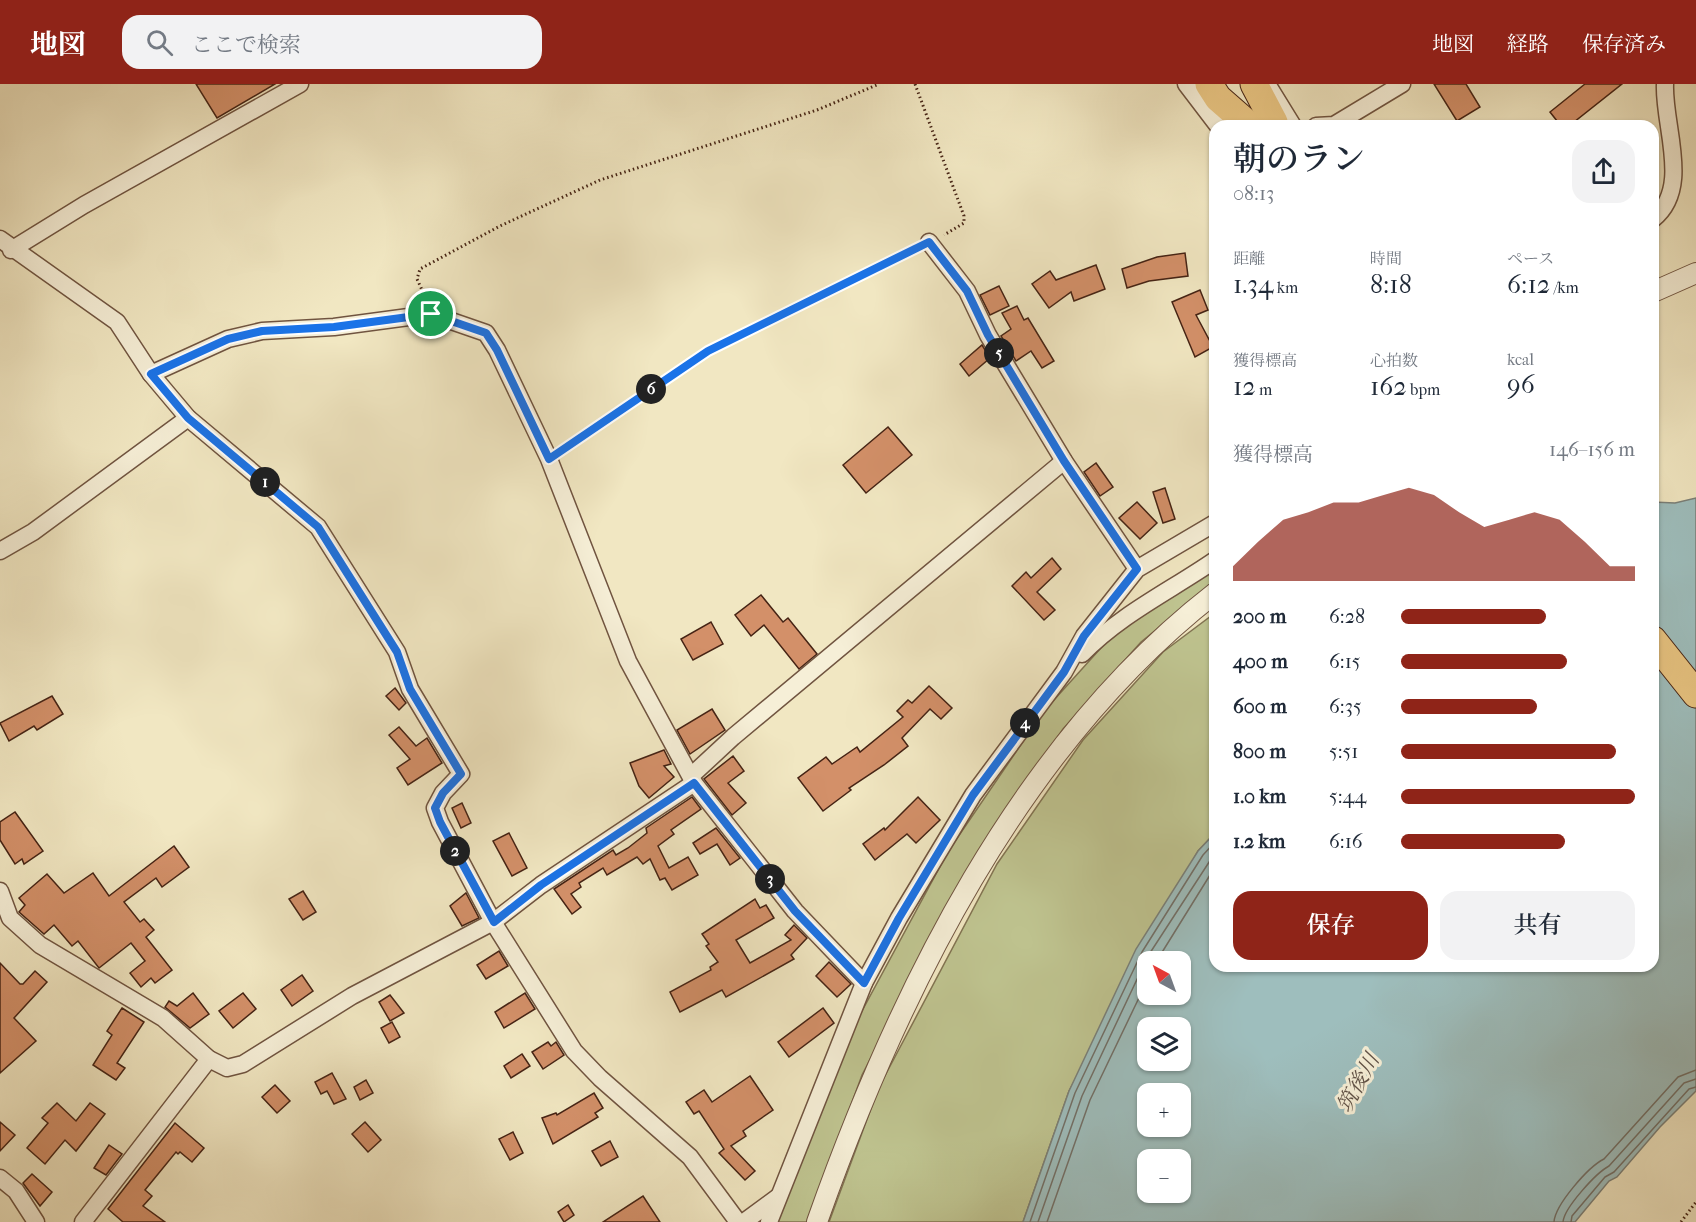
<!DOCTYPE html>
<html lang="ja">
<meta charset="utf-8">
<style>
:root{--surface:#fff;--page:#f2f2f3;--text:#1f2937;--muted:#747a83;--accent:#8f2418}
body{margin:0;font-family:"IM FELL French Canon","Noto Serif JP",serif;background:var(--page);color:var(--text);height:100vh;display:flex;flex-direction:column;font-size:22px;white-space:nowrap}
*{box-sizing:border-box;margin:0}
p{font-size:20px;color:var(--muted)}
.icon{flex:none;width:33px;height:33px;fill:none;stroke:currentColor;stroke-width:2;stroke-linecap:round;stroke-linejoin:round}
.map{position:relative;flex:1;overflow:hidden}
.details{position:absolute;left:1209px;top:36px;width:450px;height:852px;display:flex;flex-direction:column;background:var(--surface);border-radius:18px;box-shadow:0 2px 4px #0004}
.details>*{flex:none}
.needle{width:39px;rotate:319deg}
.tools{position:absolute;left:1137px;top:867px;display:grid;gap:12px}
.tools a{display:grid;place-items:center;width:54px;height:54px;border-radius:12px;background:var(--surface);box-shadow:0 2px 4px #0004;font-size:30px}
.pin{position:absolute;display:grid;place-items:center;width:51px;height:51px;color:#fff;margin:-26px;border:3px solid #fff;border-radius:50%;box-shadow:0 2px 6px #0007}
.km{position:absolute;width:30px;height:30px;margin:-15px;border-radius:50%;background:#222;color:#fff;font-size:16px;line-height:30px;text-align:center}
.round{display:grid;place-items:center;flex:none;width:63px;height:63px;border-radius:18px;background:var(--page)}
.head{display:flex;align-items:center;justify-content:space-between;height:102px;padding:0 24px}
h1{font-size:33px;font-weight:600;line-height:45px}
.figures{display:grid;grid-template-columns:repeat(3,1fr);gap:9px;height:102px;padding:6px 24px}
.figures div{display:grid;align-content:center}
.figures b{font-size:26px;font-weight:600}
.figures small{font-size:16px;font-weight:400}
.figures p{font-size:16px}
.chart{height:168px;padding:12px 24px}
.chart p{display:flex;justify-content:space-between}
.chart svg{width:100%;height:108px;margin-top:6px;fill:var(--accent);opacity:.7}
.cta{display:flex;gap:12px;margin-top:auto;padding:12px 24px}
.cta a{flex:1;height:69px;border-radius:18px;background:var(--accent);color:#fff;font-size:24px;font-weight:600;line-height:69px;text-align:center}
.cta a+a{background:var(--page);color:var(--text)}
ul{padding:0 24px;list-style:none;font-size:20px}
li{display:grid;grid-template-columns:96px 72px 1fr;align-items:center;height:45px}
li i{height:15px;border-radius:8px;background:var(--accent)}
header{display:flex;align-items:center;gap:36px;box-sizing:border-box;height:84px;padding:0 30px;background:var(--accent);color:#fff}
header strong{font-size:28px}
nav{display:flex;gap:33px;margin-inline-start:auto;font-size:21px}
.search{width:420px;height:54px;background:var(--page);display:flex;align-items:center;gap:15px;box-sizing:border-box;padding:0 21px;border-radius:18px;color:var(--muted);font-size:22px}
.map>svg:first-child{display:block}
.green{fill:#bfc490;stroke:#827452;stroke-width:1.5}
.water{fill:#9ebebd;stroke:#7a8079;stroke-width:1.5;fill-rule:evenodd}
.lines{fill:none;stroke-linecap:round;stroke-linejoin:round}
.shore{stroke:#727068;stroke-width:1.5}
.building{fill:#d39069;stroke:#452314;stroke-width:1.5}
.minor-casing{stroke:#705440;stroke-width:19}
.tertiary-casing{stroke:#705440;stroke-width:22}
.trunk-casing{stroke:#452314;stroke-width:29}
.path{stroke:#452314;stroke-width:3;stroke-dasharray:1.5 3;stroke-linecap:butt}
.minor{stroke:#f6efd7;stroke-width:16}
.tertiary{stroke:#f6efd7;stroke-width:20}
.trunk{stroke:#e8c481;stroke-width:27}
.route-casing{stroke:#fff;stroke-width:12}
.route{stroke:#1a73e8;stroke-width:8}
.labels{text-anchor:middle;stroke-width:6;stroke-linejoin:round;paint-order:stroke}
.water-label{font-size:21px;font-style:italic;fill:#605247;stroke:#f6efd7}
</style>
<header>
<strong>地図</strong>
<div class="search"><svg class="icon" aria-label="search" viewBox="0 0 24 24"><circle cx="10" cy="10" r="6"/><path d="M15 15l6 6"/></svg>ここで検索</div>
<nav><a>地図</a><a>経路</a><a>保存済み</a></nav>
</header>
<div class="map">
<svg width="1696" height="1138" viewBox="0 0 1696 1138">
<rect width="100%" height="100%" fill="#f1e7c2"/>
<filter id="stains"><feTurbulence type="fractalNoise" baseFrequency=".00333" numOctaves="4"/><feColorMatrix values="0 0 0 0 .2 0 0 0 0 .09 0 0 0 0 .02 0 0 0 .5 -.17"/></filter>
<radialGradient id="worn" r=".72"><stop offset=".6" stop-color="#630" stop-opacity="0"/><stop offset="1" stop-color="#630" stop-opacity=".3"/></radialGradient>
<!-- green -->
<g class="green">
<path d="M1215,486V498L1141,558L1063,645L975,774L862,991L808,1138H775L836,975L949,766L1044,627L1119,544Z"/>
<path d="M1215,529V749L1198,767L1069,1007L1023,1138H829L879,1003L997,780L1083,656L1163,568Z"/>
</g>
<!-- water -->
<path class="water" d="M1696,414V1007L1660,1043L1617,1093L1609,1097L1575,1138H1023L1069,1007L1136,865L1198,767L1215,749V882H1653V418L1675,419ZM1148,878H1180V910H1148ZM1148,944H1180V976H1148ZM1148,1010H1180V1042H1148ZM1148,1076H1180V1108H1148Z"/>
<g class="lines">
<!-- shore -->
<g class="shore">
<path d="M1156,878L1215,783"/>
<path d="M1030,1138L1075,1009L1142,868L1203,771L1215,758"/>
<path d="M1038,1138L1082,1012L1148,872L1215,769"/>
<path d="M1047,1138L1090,1016L1148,895"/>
<path d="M1554,1138C1555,1121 1588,1083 1604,1075L1678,993L1696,986"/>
<path d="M1563,1138C1564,1124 1596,1089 1609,1082L1684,999L1696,995"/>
<path d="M1571,1138L1572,1132L1605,1093L1614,1088L1689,1005L1696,1003"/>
</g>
</g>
<!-- building -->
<g class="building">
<path d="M196,0H275L217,34Z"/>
<path d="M1434,0H1466L1480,23L1457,37Z"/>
<path d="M1585,0H1622L1569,42H1561L1550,28Z"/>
<path d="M1185,169L1188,192L1149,197L1127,204L1122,185L1157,173Z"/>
<path d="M1096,181L1105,205L1074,217L1071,208L1049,224L1032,200L1050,187L1056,196Z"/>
<path d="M999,202L1009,222L990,231L980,211Z"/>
<path d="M1200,206L1208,226L1196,231L1213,263L1195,273L1172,218Z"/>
<path d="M1017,222L1024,236L1028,234L1054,277L1042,284L1031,267L1016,277L1001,252L1011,245L1002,229Z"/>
<path d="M982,261L990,274L969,292L960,280Z"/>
<path d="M888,343L912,371L866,409L843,381Z"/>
<path d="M1096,379L1113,403L1100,412L1084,388Z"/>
<path d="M1165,404L1175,435L1163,439L1153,408Z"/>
<path d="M1137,418L1157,439L1140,455L1119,434Z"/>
<path d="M1052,474L1061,485L1037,508L1055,526L1044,536L1012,502L1026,488L1031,494Z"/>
<path d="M761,511L783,538L788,534L817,570L799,585L764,541L751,552L735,531Z"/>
<path d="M711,538L723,560L693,576L681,555Z"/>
<path d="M929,602L952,624L941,635L930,625L902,654L908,662L884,681L849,704L851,706L823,727L798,694L826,673L832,680L857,663L860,668L903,633L897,627L908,616L912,619Z"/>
<path d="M395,604L406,619L399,626L386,612Z"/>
<path d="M52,612L63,630L37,646L34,642L9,657L0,639Z"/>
<path d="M712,625L725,646L690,670L677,646Z"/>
<path d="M399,643L416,662L427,654L442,679L408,701L397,684L410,675L389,651Z"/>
<path d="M664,666L671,680L664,682L674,693L649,714L639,702L630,679Z"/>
<path d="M733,672L744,687L728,699L746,719L732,731L704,695Z"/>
<path d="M692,713L701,725L671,746L674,750L658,762L669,784L688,773L698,791L672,806L665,794L660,796L650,775L643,780L637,773L607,791L603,784L579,799L581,803L571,810L581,823L572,830L554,805L613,766L616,771L628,764L647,749L646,744Z"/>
<path d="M918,713L940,736L916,759L907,750L875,776L863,760L884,744L885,746Z"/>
<path d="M462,719L471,739L461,744L452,724Z"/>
<path d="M15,728L43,767L24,780L22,775L15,780L0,756V738Z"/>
<path d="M716,744L740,774L730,781L717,760L700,770L693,759Z"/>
<path d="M509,749L527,784L512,792L493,757Z"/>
<path d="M174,762L189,783L162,803L156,794L124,818L140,838L144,835L154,846L146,853L172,886L155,899L151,894L141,903L130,889L145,877L131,859L99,884L78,857L72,862L54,841L44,850L19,828L25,821L19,814L47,790L64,809L93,789L109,812Z"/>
<path d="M303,807L316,828L303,836L289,815Z"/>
<path d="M466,809L479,834L462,842L450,822Z"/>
<path d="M755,815L760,824L766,821L774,834L736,856L750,879L791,856L785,851L794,841L807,854L791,871L794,875L726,913L722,906L680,928L670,908L711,886L710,883L718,878L706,862L709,860L702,850Z"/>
<path d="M499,867L508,882L486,895L477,881Z"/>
<path d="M829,878L851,900L837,913L816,892Z"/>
<path d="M0,879L20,900H23L35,887L47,898L14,934L36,957L0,989Z"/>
<path d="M302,891L313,907L292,922L281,906Z"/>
<path d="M193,909L209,930L190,944L165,923L169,917L177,922Z"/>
<path d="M243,909L256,925L233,944L219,927Z"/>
<path d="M525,909L535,925L504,944L495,928Z"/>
<path d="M390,911L404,929L390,937L379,918Z"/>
<path d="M122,924L144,938L117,979L125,984L116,996L93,981L112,951L107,947Z"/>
<path d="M823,924L834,939L789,973L778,958Z"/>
<path d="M392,938L400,953L389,959L381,944Z"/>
<path d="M548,958L551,962L556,958L564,971L543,985L532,968Z"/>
<path d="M522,970L530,982L511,994L504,982Z"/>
<path d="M332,989L346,1015L334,1020L327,1007L321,1010L315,998Z"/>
<path d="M750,992L773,1026L743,1047L746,1052L731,1062L755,1087L745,1096L719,1069L724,1065L699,1027L694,1030L686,1018L704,1006L712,1018Z"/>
<path d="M366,996L373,1009L360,1016L354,1003Z"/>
<path d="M275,1001L290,1017L277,1029L262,1013Z"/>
<path d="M594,1009L603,1024L595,1029L598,1033L553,1060L542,1034L556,1029L557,1031Z"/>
<path d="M57,1019L76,1037L90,1019L105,1030L76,1067L65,1056L45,1080L27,1064L48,1039L42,1034Z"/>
<path d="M0,1038L15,1051L0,1067Z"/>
<path d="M365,1038L381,1056L368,1068L352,1050Z"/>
<path d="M175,1039L204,1064L192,1078L180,1068L178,1070L176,1068L145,1106L152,1112L143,1122L165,1138H123L108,1125Z"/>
<path d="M513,1048L523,1069L510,1076L499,1055Z"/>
<path d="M610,1057L618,1073L601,1082L592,1067Z"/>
<path d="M109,1061L122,1070L106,1091L94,1084Z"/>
<path d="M32,1090L52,1108L40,1122L23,1099Z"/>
<path d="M643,1112L660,1138H603Z"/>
<path d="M568,1121L574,1131L564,1138L558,1128Z"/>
</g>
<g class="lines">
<defs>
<g id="minor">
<path d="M1186,0L1218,42"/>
<path d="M1269,3L1293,42"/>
<path d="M1316,42L1334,41L1402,0"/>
<path d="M1653,135C1692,104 1663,42 1665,0"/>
<path d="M0,155L117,238L151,290L188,334L318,443L397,568L410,605L461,690L443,709L435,724L440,738L493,838L574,967L600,994L690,1073L738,1138"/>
<path d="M929,158L967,207L988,251L1064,377L1137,485"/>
<path d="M11,166L84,121L300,0"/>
<path d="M151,290L228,255L262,247L334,243L431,230L486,249L497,266L549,375L628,577L694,699L795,827L864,899"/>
<path d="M0,467L33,448L188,334"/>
<path d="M1082,570C1121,530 1170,507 1215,476"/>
<path d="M691,692L733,653L1064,377"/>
<path d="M0,807L10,834L40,861L163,934L209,975L227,984L243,980L352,912L493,838L541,801L694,699"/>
<path d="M0,1094L16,1107L36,1138"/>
<path d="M83,1138L209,975"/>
<path d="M744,1138L778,1113"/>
<path d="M769,1138L864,899L899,834L973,711L1064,588L1084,552L1137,485L1215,439"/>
</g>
<g id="tertiary">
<path d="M1653,208L1696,189"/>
<path d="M817,1138C898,909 1019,661 1215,509"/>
</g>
<g id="trunk">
<path d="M1209,0L1218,14L1250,42"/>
<path d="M1254,0L1274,38L1270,42"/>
<path d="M1653,556L1696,610"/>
</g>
</defs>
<!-- minor casing -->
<use href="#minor" class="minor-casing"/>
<!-- tertiary casing -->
<use href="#tertiary" class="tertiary-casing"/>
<!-- trunk casing -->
<use href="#trunk" class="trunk-casing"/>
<!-- path -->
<g class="path">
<path d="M915,0L964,132V139L944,151"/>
<path d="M427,217L417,195L420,185L500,142L600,96L817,26L879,0"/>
<path d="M560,368L708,267L916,164"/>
<path d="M1681,1138L1696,1118"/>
</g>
<!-- minor -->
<use href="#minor" class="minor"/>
<!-- tertiary -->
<use href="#tertiary" class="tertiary"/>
<!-- trunk -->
<use href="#trunk" class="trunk"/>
</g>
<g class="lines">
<defs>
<path id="route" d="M929,158L967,207L988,251L1064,377L1137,485L1084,552L1064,588L973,711L899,834L864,899L795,827L694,699L541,801L494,838L440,738L435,724L443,709L461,690L410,605L397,568L318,443L188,334L151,290L228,255L262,247L334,243L431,230L486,249L497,266L549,375L708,267Z"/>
</defs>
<!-- route casing -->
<use href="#route" class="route-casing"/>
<!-- route -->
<use href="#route" class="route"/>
</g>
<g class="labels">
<!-- water labels -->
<g class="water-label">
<text transform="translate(1358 999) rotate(-61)" y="7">筑後川</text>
</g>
</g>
<rect width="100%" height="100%" filter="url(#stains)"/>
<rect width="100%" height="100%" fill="url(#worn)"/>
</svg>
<div class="tools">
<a><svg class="needle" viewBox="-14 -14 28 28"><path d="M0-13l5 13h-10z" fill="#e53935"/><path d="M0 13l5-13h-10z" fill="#747a83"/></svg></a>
<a><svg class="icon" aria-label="layers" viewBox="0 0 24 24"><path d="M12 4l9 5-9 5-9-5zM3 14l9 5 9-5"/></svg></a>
<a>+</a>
<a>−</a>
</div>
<div class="pin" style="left:431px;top:230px;background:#1e9e55"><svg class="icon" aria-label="arrive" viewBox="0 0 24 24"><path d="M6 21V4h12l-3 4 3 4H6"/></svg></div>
<b class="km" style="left:265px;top:398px">1</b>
<b class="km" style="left:455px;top:767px">2</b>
<b class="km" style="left:770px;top:795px">3</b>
<b class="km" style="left:1025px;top:639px">4</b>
<b class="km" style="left:999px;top:269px">5</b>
<b class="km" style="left:651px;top:305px">6</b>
<section class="details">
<div class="head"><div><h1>朝のラン</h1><p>08:13</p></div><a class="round"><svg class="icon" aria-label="share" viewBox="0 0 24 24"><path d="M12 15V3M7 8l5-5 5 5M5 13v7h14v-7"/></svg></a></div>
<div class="figures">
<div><p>距離</p><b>1.34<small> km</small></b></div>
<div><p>時間</p><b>8:18</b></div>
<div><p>ペース</p><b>6:12<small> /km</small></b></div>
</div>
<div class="figures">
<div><p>獲得標高</p><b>12<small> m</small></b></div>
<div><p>心拍数</p><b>162<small> bpm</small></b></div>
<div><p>kcal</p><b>96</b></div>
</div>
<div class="chart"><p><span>獲得標高</span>146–156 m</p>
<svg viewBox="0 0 160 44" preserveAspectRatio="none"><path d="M0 44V38L10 28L20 19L30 16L40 12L50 12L60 9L70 6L80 9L90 16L100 22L110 19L120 16L130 19L140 28L150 38L160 38V44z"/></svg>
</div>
<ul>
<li><b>200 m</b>6:28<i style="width:62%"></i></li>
<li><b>400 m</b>6:15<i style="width:71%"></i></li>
<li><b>600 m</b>6:35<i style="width:58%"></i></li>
<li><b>800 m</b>5:51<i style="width:92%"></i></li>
<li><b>1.0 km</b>5:44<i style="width:100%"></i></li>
<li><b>1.2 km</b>6:16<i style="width:70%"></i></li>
</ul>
<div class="cta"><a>保存</a><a>共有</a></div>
</section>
</div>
